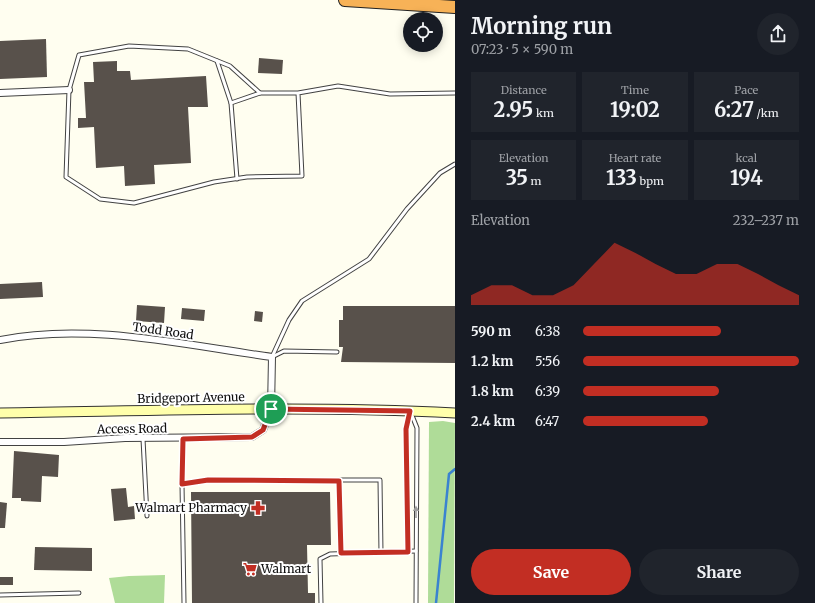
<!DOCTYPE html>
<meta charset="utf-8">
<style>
:root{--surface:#171b24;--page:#20242c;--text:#f1f3f6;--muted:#9ea1a6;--accent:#c22e23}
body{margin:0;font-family:Merriweather,serif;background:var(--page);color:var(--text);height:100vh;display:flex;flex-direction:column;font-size:15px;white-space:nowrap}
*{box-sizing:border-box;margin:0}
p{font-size:13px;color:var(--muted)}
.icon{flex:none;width:22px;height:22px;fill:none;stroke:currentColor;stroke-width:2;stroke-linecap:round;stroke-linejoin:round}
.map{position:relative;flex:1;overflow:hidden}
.drawer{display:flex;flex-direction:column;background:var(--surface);width:360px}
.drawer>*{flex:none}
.fabs{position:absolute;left:403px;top:12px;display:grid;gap:8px}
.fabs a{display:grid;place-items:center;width:40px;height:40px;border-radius:50%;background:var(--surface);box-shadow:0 2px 10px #0003;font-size:20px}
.pin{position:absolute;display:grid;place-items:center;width:34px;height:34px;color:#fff;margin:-17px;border:2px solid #fff;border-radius:50%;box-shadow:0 1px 4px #0007}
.round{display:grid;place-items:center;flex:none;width:42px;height:42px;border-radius:21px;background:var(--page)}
.overview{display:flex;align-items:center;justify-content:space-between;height:68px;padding:0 16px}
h1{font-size:22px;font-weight:700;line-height:30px}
.metrics{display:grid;grid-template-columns:repeat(3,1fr);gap:6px;height:68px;padding:4px 16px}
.metrics div{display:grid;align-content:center;border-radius:0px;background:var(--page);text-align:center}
.metrics b{font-size:20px;font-weight:700}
.metrics small{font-size:11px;font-weight:400}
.metrics p{font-size:11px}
.chart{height:112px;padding:8px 16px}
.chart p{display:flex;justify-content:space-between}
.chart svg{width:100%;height:72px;margin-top:4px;fill:var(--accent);opacity:.7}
.button{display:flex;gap:8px;margin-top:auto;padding:8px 16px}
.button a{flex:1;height:46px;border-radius:24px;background:var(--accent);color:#fff;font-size:16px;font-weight:700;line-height:46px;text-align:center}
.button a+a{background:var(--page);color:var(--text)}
ul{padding:0 16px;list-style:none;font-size:13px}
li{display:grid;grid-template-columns:64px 48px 1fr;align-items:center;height:30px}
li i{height:10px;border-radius:5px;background:var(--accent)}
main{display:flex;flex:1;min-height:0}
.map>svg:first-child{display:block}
.forest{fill:#afdc98}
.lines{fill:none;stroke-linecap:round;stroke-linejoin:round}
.stream{stroke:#3a83d0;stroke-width:2.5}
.building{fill:#58514b}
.service-casing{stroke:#424242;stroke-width:5}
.minor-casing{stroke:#424242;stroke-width:8}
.secondary-casing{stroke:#313131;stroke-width:11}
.motorway-casing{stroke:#202020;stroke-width:14}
.service{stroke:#fff;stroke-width:3}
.minor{stroke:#fff;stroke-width:6}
.secondary{stroke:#ffffab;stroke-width:9}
.motorway{stroke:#f7b257;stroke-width:12}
.oneway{fill:#9f9f9f}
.route-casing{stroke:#fff;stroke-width:8}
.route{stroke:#c22e23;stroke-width:5}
.labels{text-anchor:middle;stroke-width:4;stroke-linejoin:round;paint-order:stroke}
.street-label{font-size:12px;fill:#0f0f0f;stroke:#fff}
.poi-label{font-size:12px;fill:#0f0f0f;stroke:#fff;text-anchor:end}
</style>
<main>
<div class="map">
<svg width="455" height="603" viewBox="0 0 455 603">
<rect width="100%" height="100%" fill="#fffef0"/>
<!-- forest -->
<g class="forest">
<path d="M443,421L455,423L454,603H428L429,422Z"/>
<path d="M165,575L164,603H115L109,578L129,576Z"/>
</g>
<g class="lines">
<!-- stream -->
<path class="stream" d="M436,603L449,474L455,469"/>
</g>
<!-- building -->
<g class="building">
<path d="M46,39L47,77L0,79V41Z"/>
<path d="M259,58L283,60L282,74L258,73Z"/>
<path d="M117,61V71H130L131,80L206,76L208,107H188L191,163L154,165L155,184L125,186L124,166L96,168L94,127L78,128V118H86L84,82H94L93,62Z"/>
<path d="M42,282L43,297L0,299V284Z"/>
<path d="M137,305L165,307L164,323L136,321Z"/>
<path d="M343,306H455V363L341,362L343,347H339V320H343Z"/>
<path d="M182,308L205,310L204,321L181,319Z"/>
<path d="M255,311L263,312L262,322L254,321Z"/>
<path d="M14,451L59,455L58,477L42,476L41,502L21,501V498H12Z"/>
<path d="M126,488L128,507L134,506L135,519L114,521L111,489Z"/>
<path d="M191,492H330L331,545H307L308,593H315V603H192Z"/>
<path d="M0,502L7,503L5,528H0Z"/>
<path d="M35,547L92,548V571L34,570Z"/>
<rect x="0" y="577" width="13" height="8"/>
</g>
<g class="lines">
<defs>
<g id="service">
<path d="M217,61L231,103"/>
<path d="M298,93L302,176L247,177L214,182L134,203L100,199L66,177L69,90L79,55L129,46L188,49L230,66L260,93H298L338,86L390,94L455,93"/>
<path d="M237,179L231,103L260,93"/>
<path d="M272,357L289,320L302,301L369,259L407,209L440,173L455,164"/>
<path d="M272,357L284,351L337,352"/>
<path d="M411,413L417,428L416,603"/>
<path d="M143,439L147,516"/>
<path d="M183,439L182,484L184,603"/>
<path d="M339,481L341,553"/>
<path d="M182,484L208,480H380L381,553"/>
<path d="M408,552L406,429L410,413"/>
<path d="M0,595L79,593"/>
<path d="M321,603L320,559L330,554L416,551"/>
</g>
<g id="minor">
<path d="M0,93L69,90"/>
<path d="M0,340C88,322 184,345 272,357L271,409L263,430L252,437L125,438L64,442H0"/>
</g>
<path id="secondary" d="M0,413C152,411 304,405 455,413"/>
<path id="motorway" d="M345,0L455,7"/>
</defs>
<!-- service casing -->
<use href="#service" class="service-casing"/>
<!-- minor casing -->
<use href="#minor" class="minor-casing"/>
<!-- secondary casing -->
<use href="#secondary" class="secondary-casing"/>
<!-- motorway casing -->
<use href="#motorway" class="motorway-casing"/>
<!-- service -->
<use href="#service" class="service"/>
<!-- minor -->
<use href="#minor" class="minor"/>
<!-- secondary -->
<use href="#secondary" class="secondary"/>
<!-- motorway -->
<use href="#motorway" class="motorway"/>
</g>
<!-- one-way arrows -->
<defs><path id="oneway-solid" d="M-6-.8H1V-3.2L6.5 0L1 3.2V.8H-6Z"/></defs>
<use class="oneway" href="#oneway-solid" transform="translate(416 512) rotate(-90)"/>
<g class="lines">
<defs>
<path id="route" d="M271,409L410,411L406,429L408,552L341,553L339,481L208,480L182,484L183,439L252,437L263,430Z"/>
</defs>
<!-- route casing -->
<use href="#route" class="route-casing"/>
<!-- route -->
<use href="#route" class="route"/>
</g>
<!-- icons -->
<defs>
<symbol id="pharmacy-bare" viewBox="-9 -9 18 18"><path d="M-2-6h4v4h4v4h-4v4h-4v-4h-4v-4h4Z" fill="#c22e23" stroke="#fff" stroke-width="2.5" paint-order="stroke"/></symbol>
<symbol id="supermarket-bare" viewBox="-9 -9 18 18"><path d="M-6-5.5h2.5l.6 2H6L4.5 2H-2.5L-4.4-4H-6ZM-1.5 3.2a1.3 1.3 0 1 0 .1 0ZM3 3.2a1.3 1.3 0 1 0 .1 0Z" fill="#c22e23" stroke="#fff" stroke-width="2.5" paint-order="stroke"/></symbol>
</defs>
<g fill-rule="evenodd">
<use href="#pharmacy-bare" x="248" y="498" width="20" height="20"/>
<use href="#supermarket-bare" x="240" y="559" width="20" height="20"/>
</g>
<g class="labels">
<!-- street labels -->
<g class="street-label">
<text transform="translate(163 331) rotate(8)" y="4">Todd Road</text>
<text transform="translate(191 398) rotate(-1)" y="4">Bridgeport Avenue</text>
<text transform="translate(132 429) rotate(-1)" y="4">Access Road</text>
</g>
<!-- poi labels -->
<g class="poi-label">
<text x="247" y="512">Walmart Pharmacy</text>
<text x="261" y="573" text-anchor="start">Walmart</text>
</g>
</g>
</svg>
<div class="fabs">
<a><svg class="icon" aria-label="locate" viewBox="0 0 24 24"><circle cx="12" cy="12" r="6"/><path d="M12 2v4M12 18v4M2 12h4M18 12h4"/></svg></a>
</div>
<div class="pin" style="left:271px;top:409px;background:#1e9e55"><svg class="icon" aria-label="arrive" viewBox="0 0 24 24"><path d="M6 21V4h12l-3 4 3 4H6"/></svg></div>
</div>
<section class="drawer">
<div class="overview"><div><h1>Morning run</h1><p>07:23 · 5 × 590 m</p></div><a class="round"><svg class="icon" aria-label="share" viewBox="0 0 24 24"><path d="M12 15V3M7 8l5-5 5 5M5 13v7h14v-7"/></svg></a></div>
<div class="metrics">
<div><p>Distance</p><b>2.95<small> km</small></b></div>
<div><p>Time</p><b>19:02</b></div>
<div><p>Pace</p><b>6:27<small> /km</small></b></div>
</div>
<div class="metrics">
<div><p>Elevation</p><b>35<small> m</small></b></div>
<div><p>Heart rate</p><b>133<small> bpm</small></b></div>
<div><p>kcal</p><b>194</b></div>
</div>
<div class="chart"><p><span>Elevation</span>232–237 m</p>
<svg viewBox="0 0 160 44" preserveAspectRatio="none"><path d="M0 44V38L10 32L20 32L30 38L40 38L50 32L60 19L70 6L80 12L90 19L100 25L110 25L120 19L130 19L140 25L150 32L160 38V44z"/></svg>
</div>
<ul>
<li><b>590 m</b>6:38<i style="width:64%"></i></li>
<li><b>1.2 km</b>5:56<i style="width:100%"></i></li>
<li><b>1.8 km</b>6:39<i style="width:63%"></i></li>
<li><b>2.4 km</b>6:47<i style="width:58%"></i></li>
</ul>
<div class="button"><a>Save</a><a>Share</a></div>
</section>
</main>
